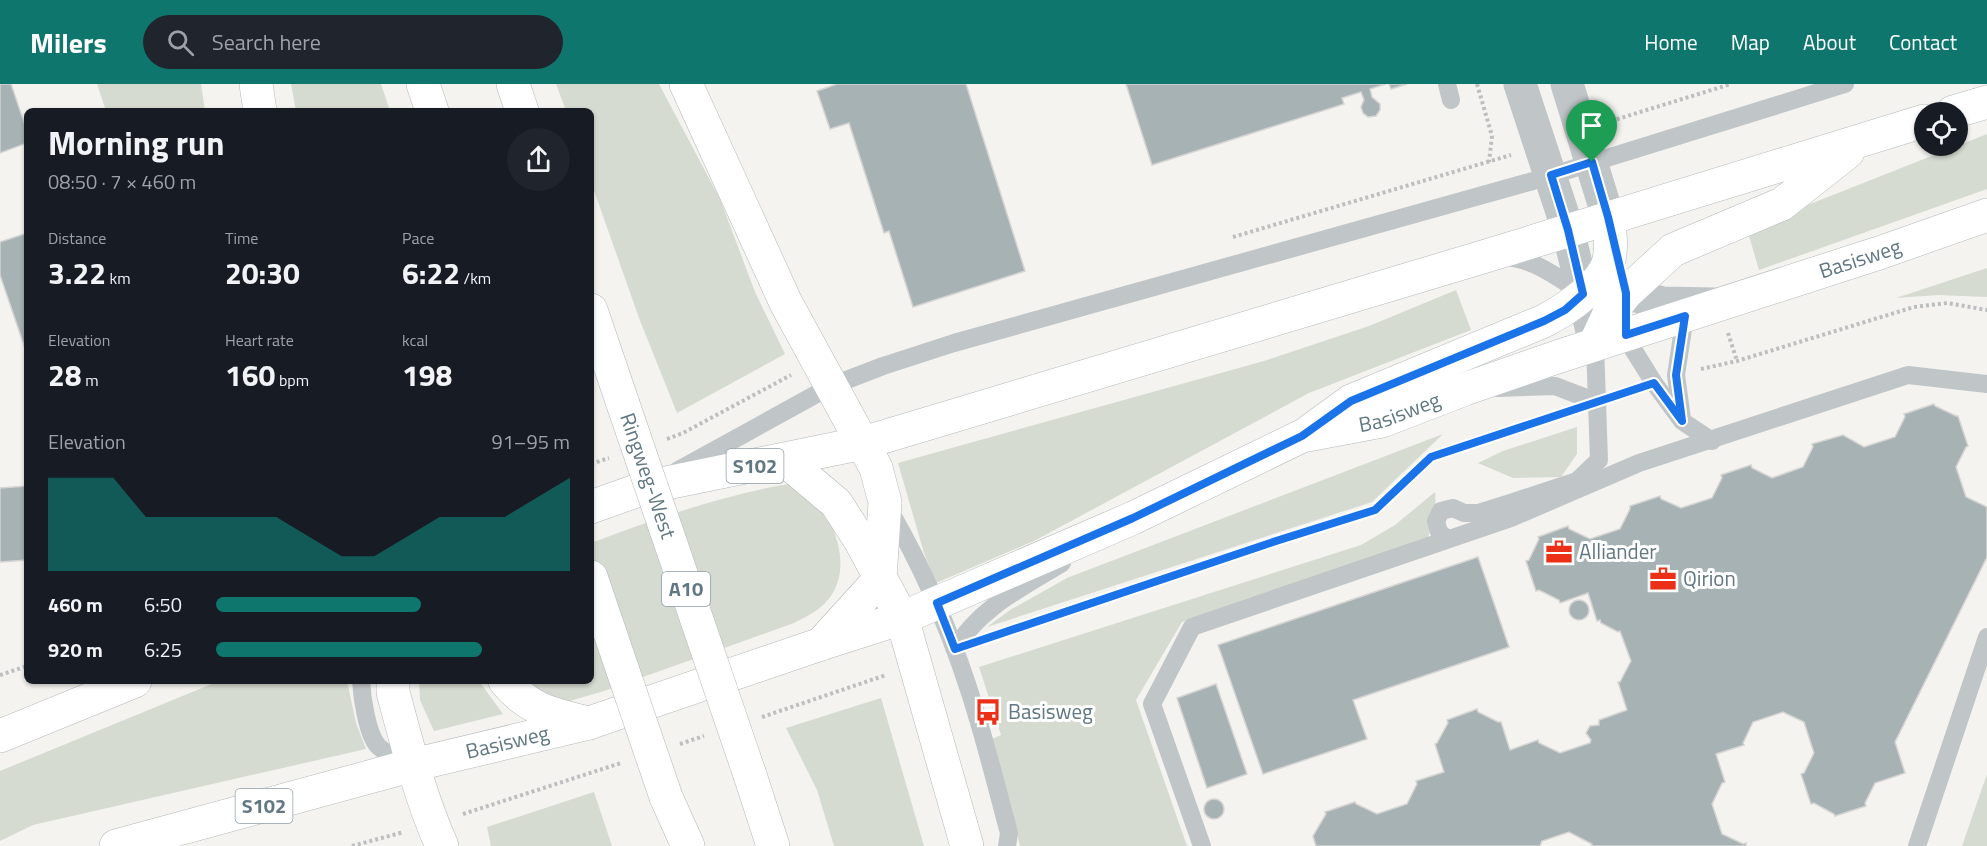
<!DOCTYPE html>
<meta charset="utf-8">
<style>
:root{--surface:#171b24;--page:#20242c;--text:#f1f3f6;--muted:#9ea1a6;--accent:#0f766e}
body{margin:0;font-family:"Titillium Web",sans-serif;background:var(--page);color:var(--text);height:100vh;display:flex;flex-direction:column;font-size:22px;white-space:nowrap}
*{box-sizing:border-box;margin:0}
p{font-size:20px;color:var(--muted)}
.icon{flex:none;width:33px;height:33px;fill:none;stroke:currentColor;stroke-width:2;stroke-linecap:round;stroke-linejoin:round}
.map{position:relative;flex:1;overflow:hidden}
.sheet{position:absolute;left:24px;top:24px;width:570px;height:576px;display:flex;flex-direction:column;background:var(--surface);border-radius:9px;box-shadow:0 2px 4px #0004}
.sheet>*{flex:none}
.tools{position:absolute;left:1914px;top:18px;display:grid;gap:12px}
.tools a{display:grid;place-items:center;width:54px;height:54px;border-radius:50%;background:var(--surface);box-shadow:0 2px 4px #0004;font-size:30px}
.pin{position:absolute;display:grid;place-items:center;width:51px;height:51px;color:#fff;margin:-62px -26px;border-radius:50% 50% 50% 0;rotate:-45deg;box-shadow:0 0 6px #0007}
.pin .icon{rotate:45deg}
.round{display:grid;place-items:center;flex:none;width:63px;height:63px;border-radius:32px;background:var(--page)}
.summary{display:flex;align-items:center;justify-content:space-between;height:102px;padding:0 24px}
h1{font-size:33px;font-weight:700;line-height:45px}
.stats{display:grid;grid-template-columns:repeat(3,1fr);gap:9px;height:102px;padding:6px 24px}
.stats div{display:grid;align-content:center}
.stats b{font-size:30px;font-weight:700}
.stats small{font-size:16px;font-weight:400}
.stats p{font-size:16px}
.chart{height:168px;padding:12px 24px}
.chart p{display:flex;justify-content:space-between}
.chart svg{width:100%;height:108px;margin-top:6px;fill:var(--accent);opacity:.7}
ul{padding:0 24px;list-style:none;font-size:20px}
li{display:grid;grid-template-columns:96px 72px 1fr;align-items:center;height:45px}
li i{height:15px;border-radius:8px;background:var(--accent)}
header{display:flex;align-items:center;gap:36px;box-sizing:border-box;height:84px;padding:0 30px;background:var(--accent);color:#fff}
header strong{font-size:28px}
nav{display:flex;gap:33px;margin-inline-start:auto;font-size:21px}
.search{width:420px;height:54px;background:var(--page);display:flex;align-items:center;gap:15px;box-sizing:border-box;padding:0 21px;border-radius:33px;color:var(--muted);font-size:22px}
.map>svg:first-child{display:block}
.green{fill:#d5dbd0}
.building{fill:#a7b2b5;stroke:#d5d4d2;stroke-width:1.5}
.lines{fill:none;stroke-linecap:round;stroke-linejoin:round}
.secondary-casing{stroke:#b2b9bc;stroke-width:34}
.primary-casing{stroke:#b3b8bb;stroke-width:34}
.highway-casing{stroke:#b3b7b9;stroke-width:34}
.path{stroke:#bcbec0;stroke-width:4;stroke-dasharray:3 3;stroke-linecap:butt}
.lane{stroke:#c0c5c7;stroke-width:18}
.street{stroke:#c0c5c7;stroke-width:33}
.secondary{stroke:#fff;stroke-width:33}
.primary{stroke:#fff;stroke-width:33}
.highway{stroke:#fff;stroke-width:33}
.highway-bridge-casing{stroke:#b3b7b9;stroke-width:34;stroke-linecap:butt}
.highway-bridge{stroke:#fff;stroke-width:33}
.route-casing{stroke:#fff;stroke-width:12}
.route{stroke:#1a73e8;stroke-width:8}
.labels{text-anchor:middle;stroke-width:6;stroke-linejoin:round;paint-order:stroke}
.shield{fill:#fff;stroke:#90a0a8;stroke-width:1.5}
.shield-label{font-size:20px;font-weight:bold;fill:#617782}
.street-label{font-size:21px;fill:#617782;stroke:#fff}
.poi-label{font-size:21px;fill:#617782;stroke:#fff;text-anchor:start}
</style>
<header>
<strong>Milers</strong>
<div class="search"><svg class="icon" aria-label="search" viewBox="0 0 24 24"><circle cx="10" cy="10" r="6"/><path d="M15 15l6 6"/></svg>Search here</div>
<nav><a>Home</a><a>Map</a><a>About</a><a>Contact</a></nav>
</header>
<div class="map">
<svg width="1987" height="762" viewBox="0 0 1987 762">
<rect width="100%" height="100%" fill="#f4f3ef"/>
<!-- green -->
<g class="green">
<path d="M97,0H201L205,27H106Z"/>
<path d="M291,0H381L390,27H296Z"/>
<path d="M556,0H659L720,115L755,208L785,270L677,329L639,234L591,98V27H566Z"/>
<path d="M1987,50V105L1759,186L1747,145Z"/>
<path d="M1987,184V213L1938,211L1896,214Z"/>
<path d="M1456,206L1471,246L1309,309L1034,457L936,499L924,469L898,379L1264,277L1369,242Z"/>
<path d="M1577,343V370L1561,393L1513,394L1478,379L1503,367Z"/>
<path d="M1443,350L1372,418L987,543L1010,526L1067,494Z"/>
<path d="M789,400C795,404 803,407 809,412C835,434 852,481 831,512C822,525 808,532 794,539L604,607L566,618L554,617L526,597H591V459C656,435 721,411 789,400Z"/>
<path d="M1435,408L1436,425L1428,454L1182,538L1136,616L1187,762H1020L992,655L1001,651L979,583L1361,461L1395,441Z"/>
<path d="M219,597H347L356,639L366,665L33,741L0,757V687Z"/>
<path d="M419,597H479L503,630L434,647L420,616Z"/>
<path d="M881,614L924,762H834L817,706L786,644Z"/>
<path d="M1987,690V762H1962Z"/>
<path d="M594,708L612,762H491L487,743Z"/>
</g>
<!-- building -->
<g class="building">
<path d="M0,0H11L27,47V59L0,69Z"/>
<path d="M966,0L1025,187L913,223L889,147L884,149L849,39L830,45L817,7L837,0Z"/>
<path d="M1126,0H1386L1370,5L1372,13L1380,20V26L1376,32L1368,33L1363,29L1361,23L1364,16L1361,8L1342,14L1344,20L1152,81Z"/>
<path d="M1389,0H1407L1391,5Z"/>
<path d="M27,149V270L0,191V158Z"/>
<path d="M1934,320L1935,322L1956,332H1958L1968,362L1966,363L1956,383L1966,413L1987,423V473L1895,658L1905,689L1875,699L1865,719L1866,722L1835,732L1834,730L1814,719L1811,720L1801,690L1804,689L1814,669L1804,638L1783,628L1753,638L1743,659L1744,661L1716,670L1725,698L1722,699L1712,720L1722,750L1743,760L1746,759V762H1591L1592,760L1569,748L1542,757L1540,762H1316L1313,752L1326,730L1325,728L1355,718L1356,720L1377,730L1407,720L1417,700L1416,697L1444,688L1435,660L1437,659L1448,639L1447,636L1477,625L1478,628L1498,638H1501L1510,666L1538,656L1539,659L1560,669L1590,659L1591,656L1586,649L1590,642L1599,641V636L1627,626L1618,598H1620L1631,577L1620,547L1618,548L1601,539L1600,536L1597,537L1588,509L1560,519L1559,516L1539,506L1536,507L1526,477L1529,476L1539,455L1538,453L1568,442L1569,445L1590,455L1620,445L1630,425V422L1660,412L1661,415L1681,424L1712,414L1722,394L1721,391L1751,381L1752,384L1772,394L1803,383L1813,363L1812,360L1843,351L1864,363L1895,353L1905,333L1904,330Z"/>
<path d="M27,402V476L0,478V404Z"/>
<path d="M1478,473L1509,563L1353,616L1367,655L1263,690L1218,561Z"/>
<circle cx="1579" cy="526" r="10"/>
<path d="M1216,600L1247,690L1207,704L1177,614Z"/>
<circle cx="1214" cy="725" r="10"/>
</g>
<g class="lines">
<defs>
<g id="secondary">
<path d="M1953,28L1987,18"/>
<path d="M1595,260L1608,232L1626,209L1673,166L1782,120L1848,68"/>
<path d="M1311,346L1351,317L1544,237C1565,226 1603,201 1609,176C1612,161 1610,148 1608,133"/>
<path d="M863,359L1486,172L1924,37"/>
<path id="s1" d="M902,534L1133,434L1302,352L1382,337L1465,305L1557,273L1879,169L1987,131"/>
</g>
<g id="primary">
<path d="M591,423L647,403L863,359"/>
<path d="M0,652L135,597"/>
<path id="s2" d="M116,762L413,681L589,639L821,560L902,534"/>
</g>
<g id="highway">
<path d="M256,0L260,27"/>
<path d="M423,0L432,27"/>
<path d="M513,0L522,27"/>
<path d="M686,0L786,219L876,384L885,418L880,495L821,560"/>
<path d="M591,226L623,320"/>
<path d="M785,376L836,419L860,456L902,534L967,762"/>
<path d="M591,493L623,587"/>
<path d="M393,597V608C407,660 420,713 442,762"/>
<path d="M505,597C528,626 555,631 589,639"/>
<path d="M750,691L773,762"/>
<path d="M666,713L688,762"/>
</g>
</defs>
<!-- secondary casing -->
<use href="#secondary" class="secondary-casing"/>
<!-- primary casing -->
<use href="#primary" class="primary-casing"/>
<!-- highway casing -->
<use href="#highway" class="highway-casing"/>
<!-- path -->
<g class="path">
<path d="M1477,0L1492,52L1489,78"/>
<path d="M1611,37L1731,0"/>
<path d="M1233,153L1511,71"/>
<path d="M1728,249L1737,277"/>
<path d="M1701,285L1737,277L1914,223L1947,219L1987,226"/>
<path d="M667,355L683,349L791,291"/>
<path d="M591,380L609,374"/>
<path d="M998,552L1276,457L1375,426L1431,373L1560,331"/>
<path d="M0,591L27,582"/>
<path d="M762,633L886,591"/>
<path d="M680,660L704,652"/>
<path d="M463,730L621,679"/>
<path d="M352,762L404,748"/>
</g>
<!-- lane -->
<g class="lane">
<path d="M1447,0L1451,16"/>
<path d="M1502,173C1532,173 1557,193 1582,209"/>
<path d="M1621,246L1654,299L1682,337L1712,357"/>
<path d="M1497,304L1555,302L1597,318"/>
<path d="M1682,335L1676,291L1685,232"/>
<path d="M677,387L831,302L883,282L954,259L1533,97L1845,0"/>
<path d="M887,422C921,480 947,539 968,603C984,651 996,701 1009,749L1007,762"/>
<path d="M1446,454L1439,448L1436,437L1441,427L1453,424L1464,429H1478L1510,419L1577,397L1599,376L1595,260"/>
<path d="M955,565C979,524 1023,503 1062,479"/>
<path d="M361,597C362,613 367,650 378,662C383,668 403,676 412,680"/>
<path d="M1202,762L1152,620L1192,543L1511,434L1639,379L1908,291L1987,300"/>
<path d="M1917,762L1987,553"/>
</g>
<!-- street -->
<g class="street">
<path d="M1520,0L1568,146L1595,260"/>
<path d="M1567,0L1608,133"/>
<path d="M1608,193L1626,209L1662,219L1714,220"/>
</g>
<!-- secondary -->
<use href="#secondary" class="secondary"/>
<!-- primary -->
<use href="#primary" class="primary"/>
<!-- highway -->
<use href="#highway" class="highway"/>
<defs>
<g id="highway-bridge">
<path id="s3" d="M623,320L750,691"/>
<path d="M623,587L666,713"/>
</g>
</defs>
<!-- highway-bridge casing -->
<use href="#highway-bridge" class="highway-bridge-casing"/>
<!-- highway-bridge -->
<use href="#highway-bridge" class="highway-bridge"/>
</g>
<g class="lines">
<defs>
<path id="route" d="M1592,78L1608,133L1626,209V251L1685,232L1676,291L1682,337L1654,299L1431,373L1375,426L1276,457L955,565L937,519L1133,434L1302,352L1351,317L1544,237L1565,226L1583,210L1568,146L1551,91Z"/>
</defs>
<!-- route casing -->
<use href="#route" class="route-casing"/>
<!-- route -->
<use href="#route" class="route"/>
</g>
<!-- icons -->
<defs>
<symbol id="office-bare" viewBox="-9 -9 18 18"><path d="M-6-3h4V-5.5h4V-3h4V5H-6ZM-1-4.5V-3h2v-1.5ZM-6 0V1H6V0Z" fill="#ec2f17" stroke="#fff" stroke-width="2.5" paint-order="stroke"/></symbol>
<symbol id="bus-bare" viewBox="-9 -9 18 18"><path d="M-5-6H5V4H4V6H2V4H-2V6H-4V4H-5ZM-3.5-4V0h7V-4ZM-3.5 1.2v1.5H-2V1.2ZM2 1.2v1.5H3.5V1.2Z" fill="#ec2f17" stroke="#fff" stroke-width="2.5" paint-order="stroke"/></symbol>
</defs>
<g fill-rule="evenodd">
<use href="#office-bare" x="1540" y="449" width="38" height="38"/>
<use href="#office-bare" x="1644" y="476" width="38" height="38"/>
<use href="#bus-bare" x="969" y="609" width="38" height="38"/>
</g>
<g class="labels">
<!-- shield labels -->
<g class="shield">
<rect x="726.5" y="365" width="57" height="34" rx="4.5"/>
<rect x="662" y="488" width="48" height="34" rx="4.5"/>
<rect x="235.5" y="705" width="57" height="34" rx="4.5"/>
</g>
<g class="shield-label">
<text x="755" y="389">S102</text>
<text x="686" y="512">A10</text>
<text x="264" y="729">S102</text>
</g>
<!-- street labels -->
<g class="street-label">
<text dy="7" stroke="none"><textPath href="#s1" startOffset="1026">Basisweg</textPath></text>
<text dy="7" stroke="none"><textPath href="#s1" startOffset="540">Basisweg</textPath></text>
<text dy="7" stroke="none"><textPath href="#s3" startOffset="76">Ringweg-West</textPath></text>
<text dy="7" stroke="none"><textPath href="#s2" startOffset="405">Basisweg</textPath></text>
</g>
<!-- poi labels -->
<g class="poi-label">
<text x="1579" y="475">Alliander</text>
<text x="1683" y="502">Qirion</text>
<text x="1008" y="635">Basisweg</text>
</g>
</g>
</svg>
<div class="tools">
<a><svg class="icon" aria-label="locate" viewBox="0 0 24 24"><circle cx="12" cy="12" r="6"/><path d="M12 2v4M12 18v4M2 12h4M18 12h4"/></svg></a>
</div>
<div class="pin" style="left:1592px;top:78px;background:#1e9e55"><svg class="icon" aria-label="arrive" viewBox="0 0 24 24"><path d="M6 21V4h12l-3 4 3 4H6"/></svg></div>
<section class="sheet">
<div class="summary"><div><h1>Morning run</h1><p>08:50 · 7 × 460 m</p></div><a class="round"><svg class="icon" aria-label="share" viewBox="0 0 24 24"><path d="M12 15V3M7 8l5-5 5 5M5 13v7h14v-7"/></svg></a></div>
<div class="stats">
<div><p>Distance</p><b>3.22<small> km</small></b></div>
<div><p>Time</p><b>20:30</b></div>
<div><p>Pace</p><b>6:22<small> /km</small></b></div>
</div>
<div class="stats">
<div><p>Elevation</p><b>28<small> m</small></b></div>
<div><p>Heart rate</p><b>160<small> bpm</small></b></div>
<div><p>kcal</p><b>198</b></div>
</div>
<div class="chart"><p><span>Elevation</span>91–95 m</p>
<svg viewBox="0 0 160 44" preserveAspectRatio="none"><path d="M0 44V6L10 6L20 6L30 22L40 22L50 22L60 22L70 22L80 30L90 38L100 38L110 30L120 22L130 22L140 22L150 14L160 6V44z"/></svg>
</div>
<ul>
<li><b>460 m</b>6:50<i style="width:58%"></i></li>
<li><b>920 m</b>6:25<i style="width:75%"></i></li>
</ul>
</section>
</div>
